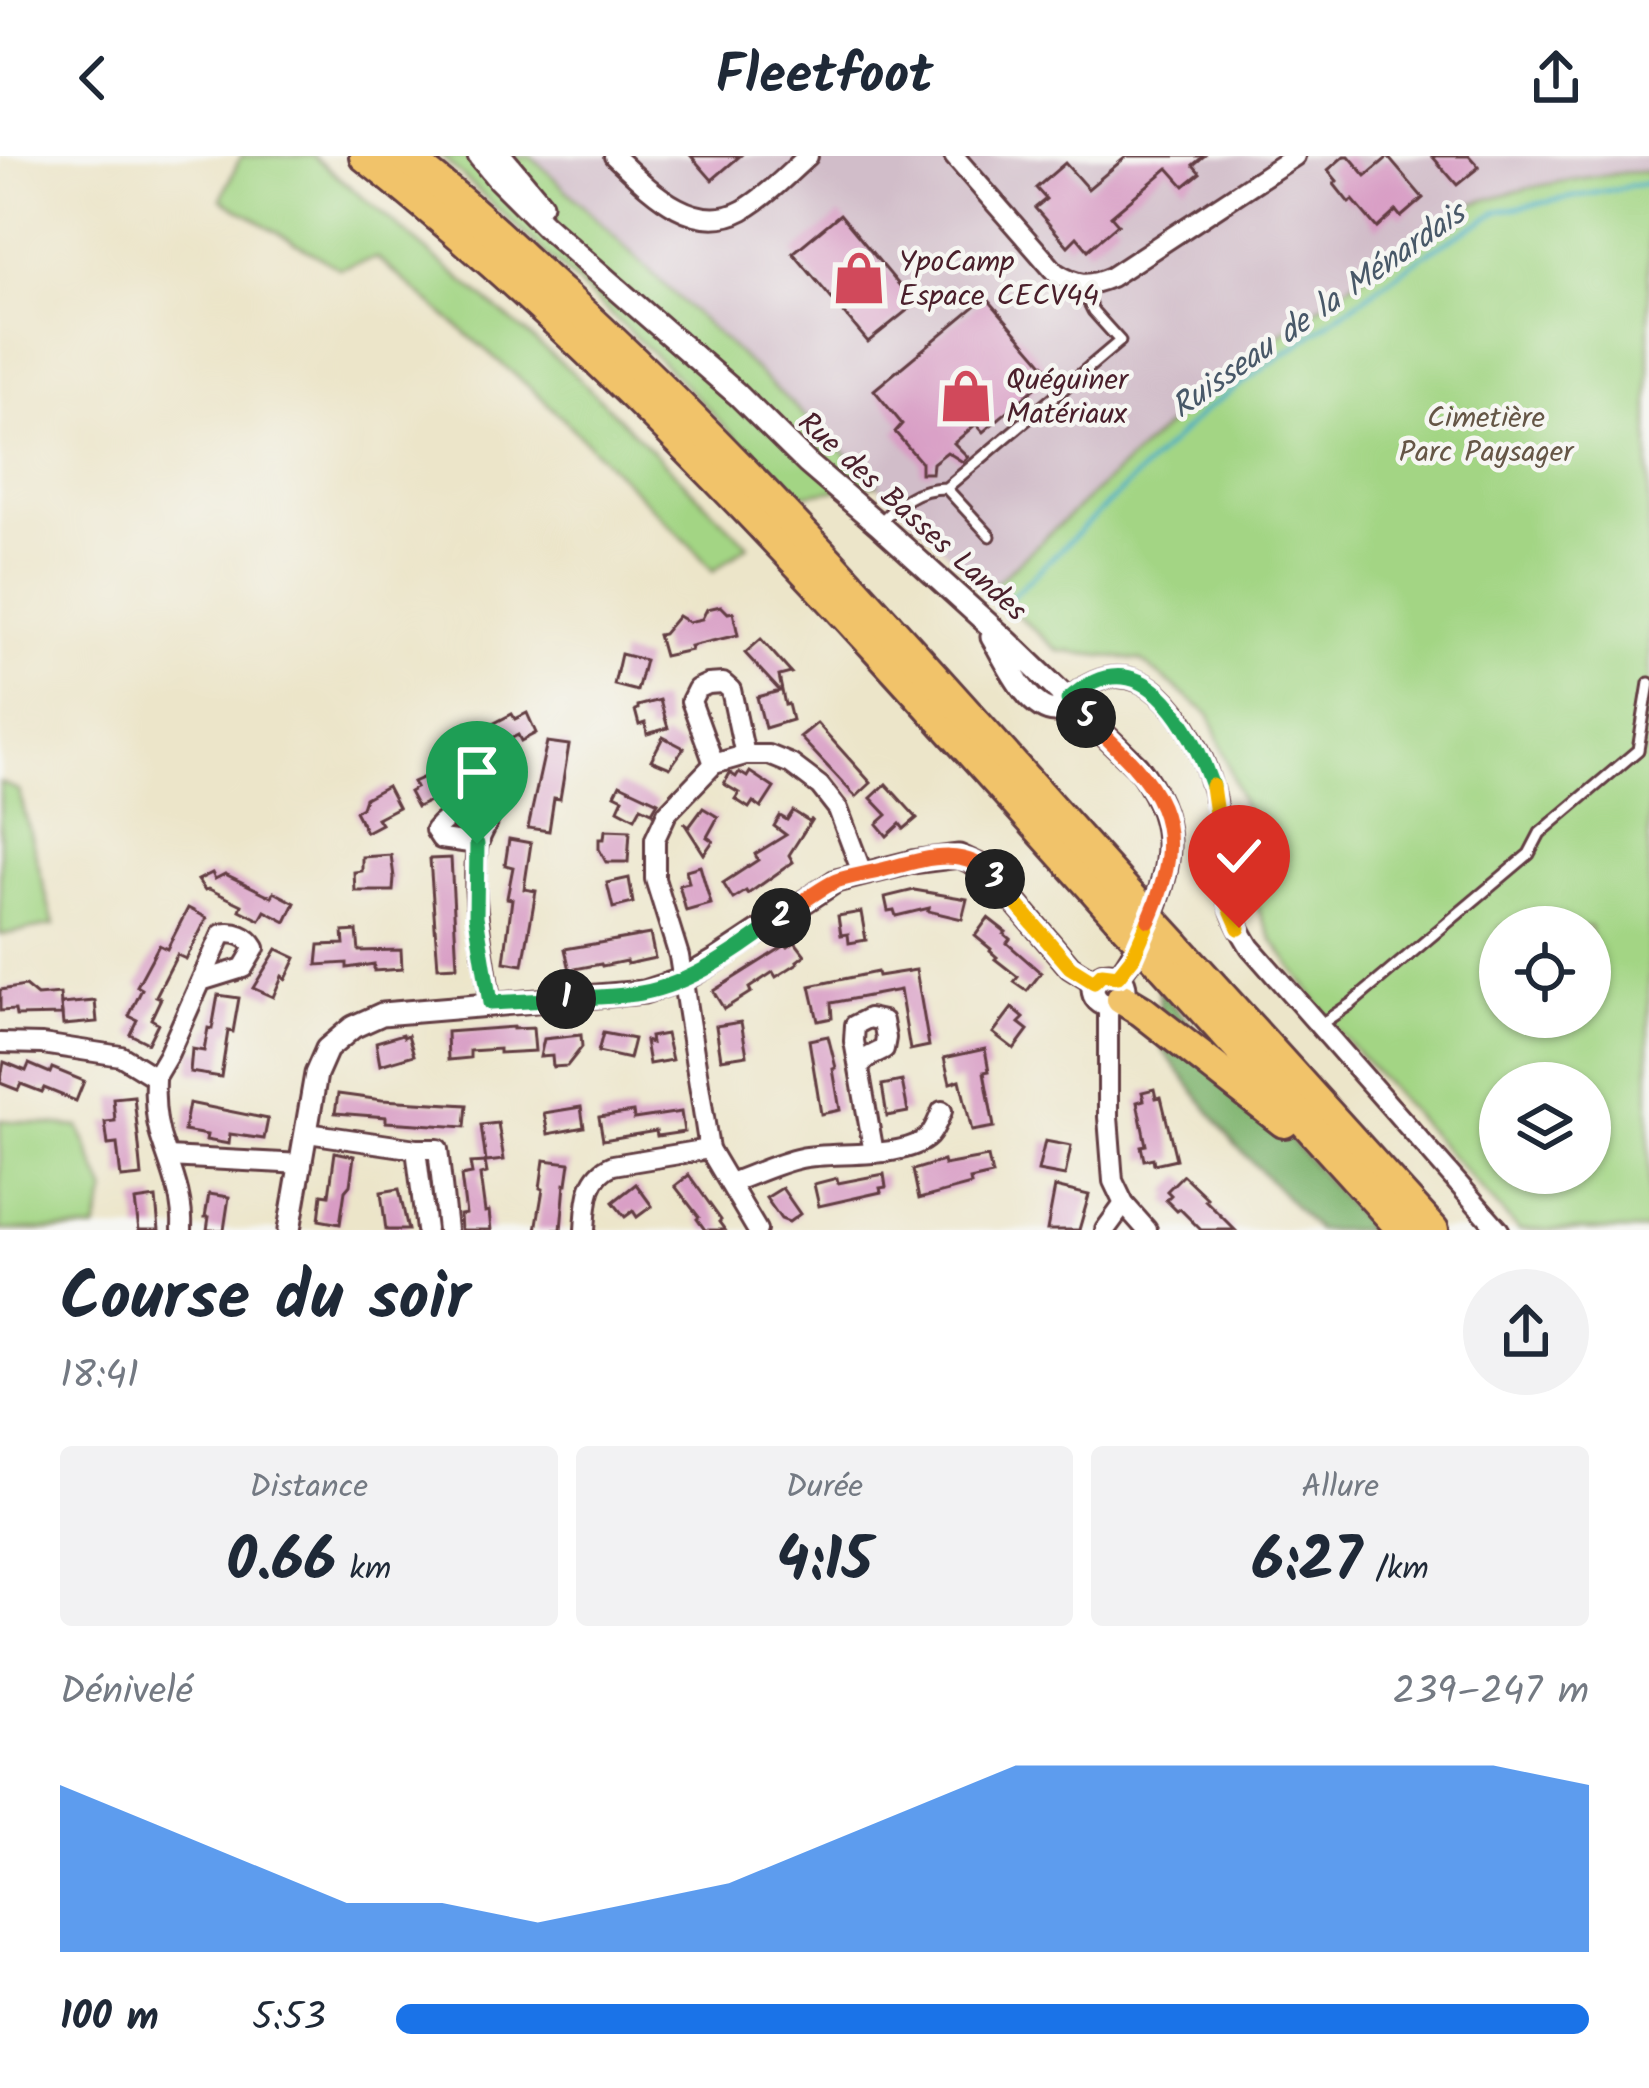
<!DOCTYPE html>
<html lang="fr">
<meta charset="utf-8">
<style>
:root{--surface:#fff;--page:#f2f2f3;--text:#1f2937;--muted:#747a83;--accent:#1a73e8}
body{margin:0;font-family:Kalam,sans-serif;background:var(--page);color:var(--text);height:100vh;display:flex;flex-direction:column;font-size:45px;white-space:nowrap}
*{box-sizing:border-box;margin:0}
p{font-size:39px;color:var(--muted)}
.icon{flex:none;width:66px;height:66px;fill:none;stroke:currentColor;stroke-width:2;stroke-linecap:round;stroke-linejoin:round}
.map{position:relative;height:1074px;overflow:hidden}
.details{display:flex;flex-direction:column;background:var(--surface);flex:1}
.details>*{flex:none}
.buttons{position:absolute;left:1479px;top:750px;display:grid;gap:24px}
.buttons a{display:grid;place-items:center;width:132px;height:132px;border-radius:50%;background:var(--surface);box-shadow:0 3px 9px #0004;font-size:60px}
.pin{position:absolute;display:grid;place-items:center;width:102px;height:102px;color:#fff;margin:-123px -51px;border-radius:50% 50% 50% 0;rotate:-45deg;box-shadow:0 0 12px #0007}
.pin .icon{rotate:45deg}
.km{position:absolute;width:60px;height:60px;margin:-30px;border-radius:50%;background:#222;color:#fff;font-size:33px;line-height:60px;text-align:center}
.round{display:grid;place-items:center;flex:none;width:126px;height:126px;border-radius:63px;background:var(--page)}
.summary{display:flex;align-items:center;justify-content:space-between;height:204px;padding:0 60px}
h1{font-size:66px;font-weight:700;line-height:90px}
.stats{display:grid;grid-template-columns:repeat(3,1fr);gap:18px;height:204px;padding:12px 60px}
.stats div{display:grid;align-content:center;border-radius:12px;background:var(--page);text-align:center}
.stats b{font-size:60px;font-weight:700}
.stats small{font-size:33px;font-weight:400}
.stats p{font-size:33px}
.chart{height:336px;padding:24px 60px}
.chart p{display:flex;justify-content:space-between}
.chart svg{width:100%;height:216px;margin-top:12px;fill:var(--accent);opacity:.7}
ul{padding:0 60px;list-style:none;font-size:39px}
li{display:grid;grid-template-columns:192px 144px 1fr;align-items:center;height:90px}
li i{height:30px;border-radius:15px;background:var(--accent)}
header{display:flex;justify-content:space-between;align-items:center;height:156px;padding:0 60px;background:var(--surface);font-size:54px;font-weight:700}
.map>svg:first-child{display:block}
.industrial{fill:#d1bdc9}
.green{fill:#a3d584;stroke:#767a58;stroke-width:3;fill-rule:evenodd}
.forest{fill:#82b672;stroke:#666a4e;stroke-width:3}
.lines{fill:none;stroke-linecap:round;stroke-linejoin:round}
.stream{stroke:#45adc4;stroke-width:4.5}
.building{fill:#d89cc4}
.service-casing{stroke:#623d43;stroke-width:15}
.minor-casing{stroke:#623d43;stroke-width:24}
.tertiary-casing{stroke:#623d43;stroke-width:27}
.trunk-casing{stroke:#623d43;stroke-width:36}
.service{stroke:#fff;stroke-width:9}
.minor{stroke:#fff;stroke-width:18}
.tertiary{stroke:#fff;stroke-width:21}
.trunk{stroke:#f1c36a;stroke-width:30}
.trunk-bridge-casing{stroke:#623d43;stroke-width:36;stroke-linecap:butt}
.trunk-bridge{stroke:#f1c36a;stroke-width:30}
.split-1-casing{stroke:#fff;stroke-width:24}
.split-2-casing{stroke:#fff;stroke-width:24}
.split-3-casing{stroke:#fff;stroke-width:24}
.split-4-casing{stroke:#fff;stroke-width:24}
.split-5-casing{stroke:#fff;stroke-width:24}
.split-6-casing{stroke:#fff;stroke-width:24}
.split-7-casing{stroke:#fff;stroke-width:24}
.split-1{stroke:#22a559;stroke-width:15}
.split-2{stroke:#22a559;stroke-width:15}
.split-3{stroke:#f0652b;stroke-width:15}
.split-4{stroke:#f5b400;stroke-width:15}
.split-5{stroke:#f0652b;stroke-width:15}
.split-6{stroke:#22a559;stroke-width:15}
.split-7{stroke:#f5b400;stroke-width:15}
.labels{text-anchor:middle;stroke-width:9;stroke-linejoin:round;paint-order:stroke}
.poi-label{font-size:30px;fill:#4a1f2b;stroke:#f6f6f2;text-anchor:start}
.park-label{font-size:30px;fill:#655646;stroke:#f6f6f2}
.street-label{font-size:30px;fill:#4a1f2b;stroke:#f6f6f2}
.water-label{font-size:33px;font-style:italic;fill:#485868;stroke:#f6f6f2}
</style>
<header><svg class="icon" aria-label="back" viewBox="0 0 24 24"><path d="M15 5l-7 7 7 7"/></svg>Fleetfoot<svg class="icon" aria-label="share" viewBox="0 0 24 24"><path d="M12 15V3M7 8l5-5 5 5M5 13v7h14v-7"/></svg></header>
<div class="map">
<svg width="1649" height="1074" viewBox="0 0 1649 1074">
<rect width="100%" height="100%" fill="#f6f6f2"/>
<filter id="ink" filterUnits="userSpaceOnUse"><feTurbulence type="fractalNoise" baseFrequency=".00833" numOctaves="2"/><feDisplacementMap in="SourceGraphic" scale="24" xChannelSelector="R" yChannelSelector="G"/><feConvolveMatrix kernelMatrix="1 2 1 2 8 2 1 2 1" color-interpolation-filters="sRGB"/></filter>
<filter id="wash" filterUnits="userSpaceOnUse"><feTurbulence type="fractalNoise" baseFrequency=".004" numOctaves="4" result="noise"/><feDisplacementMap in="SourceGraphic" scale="48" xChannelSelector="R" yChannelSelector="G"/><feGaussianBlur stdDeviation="2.7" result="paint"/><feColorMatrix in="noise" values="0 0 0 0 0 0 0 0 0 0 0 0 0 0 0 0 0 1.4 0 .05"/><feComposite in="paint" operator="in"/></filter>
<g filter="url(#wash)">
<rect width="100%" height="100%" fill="#ece5c9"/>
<!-- industrial -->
<path class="industrial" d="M531,0H1649V15L1589,21L1494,40L1352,127L1219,222L987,434Z"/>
<!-- green -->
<g class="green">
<path d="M241,0H313L570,214L748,389L713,416L696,395L539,239L377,102L339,112L221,43Z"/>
<path d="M441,0H531L676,140L878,328L793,340L665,209Z"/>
<path d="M1649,15V1074H1518L1336,873L1273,784L1254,745L1249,667L1210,559L1140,504L1059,495L988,434L1219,222L1352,127L1473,48C1525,30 1594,18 1649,15ZM1500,771H1590V861H1500ZM1500,927H1590V1017H1500Z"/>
<path d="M0,626L19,635L54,769L0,779Z"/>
<path d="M0,964L79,971L106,1037L95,1074H0Z"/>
</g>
<!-- forest -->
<path class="forest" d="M1159,833L1370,1074H1317L1234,987L1162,893Z"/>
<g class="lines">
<!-- stream -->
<path class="stream" d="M1004,448L1205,254L1427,97L1499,55L1649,27"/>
</g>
<g id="blocks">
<!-- building -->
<g class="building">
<path d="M691,0H740L712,24Z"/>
<path d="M1127,0H1204L1193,9L1200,17L1184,30L1168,12L1111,60L1118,68L1088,94L1077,81L1068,90L1035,52L1046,43L1036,32L1065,7L1088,33Z"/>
<path d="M1344,0H1349L1366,20L1388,1L1423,42L1401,61L1396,55L1377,72L1353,44L1349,47L1334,28L1337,25L1328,14Z"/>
<path d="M1432,0H1469L1479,11L1457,29Z"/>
<path d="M840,58L915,148L868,186L793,97Z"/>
<path d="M986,141L1052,218L983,276L976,268L954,287L968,301L963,306L947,296L933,307L932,317H921V306L895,276L902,268L874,234Z"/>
<path d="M721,450L728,457L733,456L738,479L690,490L691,494L664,500L658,479L663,478L678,460L688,466L702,463L707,453Z"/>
<path d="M761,483L791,517L779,520L785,549L788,548L792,564L765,572L757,541L780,535L745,497Z"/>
<path d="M621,498L645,504L637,535L614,529Z"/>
<path d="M660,544L668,572L647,578L645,567L639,569L635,554L638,553V550Z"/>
<path d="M527,557L536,577L521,585L518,579L493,592L483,573L512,558L515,563Z"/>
<path d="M817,567L871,627L856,641L800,581Z"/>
<path d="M663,581L684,592L670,612L651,604Z"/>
<path d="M481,585L494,612L462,628L459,621L436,632L440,640L417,651L409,636L416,632L413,626L469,601L465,594Z"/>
<path d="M547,586L569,589L560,643L554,642L549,675L528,672Z"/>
<path d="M739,616L747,621L750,616L774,632L761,652L753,646L749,652L735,643L739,637L724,628L730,617L736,621Z"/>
<path d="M620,628L658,646L652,656L641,651L635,662L618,653L623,642L615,638Z"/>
<path d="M886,628L917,662L904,673L900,668L887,680L877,668L887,659L871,642Z"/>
<path d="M387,630L398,651L377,662L381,668L366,676L355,655L362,651L365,642Z"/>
<path d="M703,652L718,661L707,681L713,685L704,698L684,667L689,671Z"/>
<path d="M793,655L809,665L812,663L789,699L793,706L748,738L746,735L733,743L723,727L758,704L755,698L786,679L774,670L780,660L787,664Z"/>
<path d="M605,674L630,675L628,706H606L599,693V683H604Z"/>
<path d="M509,683L531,687L524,733L536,735L523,809L504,806L512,743L507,742L513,711L505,709Z"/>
<path d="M391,699L394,721L393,735H355L354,716L362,715V701Z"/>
<path d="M451,702L457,810L438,811L430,703Z"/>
<path d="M700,710L711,748L686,755L679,729L689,727L686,714Z"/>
<path d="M212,717L215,723L225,718L272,741L274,736L295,747L286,766L265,755L260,764L240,754L242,749L209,733L205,734L198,724Z"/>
<path d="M629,722L633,747L613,752L607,727Z"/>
<path d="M914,734L967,743L962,763L928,755L929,752L896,760L894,754L888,755L885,741Z"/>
<path d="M188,752L207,762L186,803L177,799L156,840L161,842L151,863L158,867L148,887L130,878L137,864L129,860L142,833L137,830L159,789L167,793Z"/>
<path d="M861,756L866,784L849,787L848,778L841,779L838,760Z"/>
<path d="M988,762L1006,776L1004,778L1010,783L1007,787L1041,817L1027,835L1014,826L1018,821L995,803L997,801L990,795L991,793L975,780Z"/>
<path d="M357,775L359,795L401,794L402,813L374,815V808L347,812V807L317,809L319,789L344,788L343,776Z"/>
<path d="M650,778L655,802L627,808L626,805L602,810L601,808L570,814L565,793Z"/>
<path d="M795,786L805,799L797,805L798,807L776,821L773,816L749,832L751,836L724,853L713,835L786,789L788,791Z"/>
<path d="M277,793L296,802L286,823L282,820L273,841L253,832Z"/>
<path d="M916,814L929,890L910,894L900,834L831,847L832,862L818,865L810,830L877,816L878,820Z"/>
<path d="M25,830L37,840L60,838L62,859L16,860L15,854L0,855V834Z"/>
<path d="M218,839L239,842L233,876L228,875L221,921L190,916L192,893L204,895L208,872L212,873Z"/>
<path d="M95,845L97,866L63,869L61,848Z"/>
<path d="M1012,852L1024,862L1019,867L1028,874L1014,893L993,877Z"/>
<path d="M741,866L747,899L721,903L716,870Z"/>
<path d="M513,871V873L533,872L535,895L499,897V893L470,895V902L448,904L447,876Z"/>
<path d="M603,877L634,883L629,903L598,896Z"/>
<path d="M403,878L404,881L408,879L414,899L380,909L376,886Z"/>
<path d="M666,878L672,904L649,908L645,885L651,887L650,881Z"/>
<path d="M581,879L582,891L567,910L553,911L552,900L540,901L544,883Z"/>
<path d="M828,880L836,912L833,913L840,954L821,958L809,884Z"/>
<path d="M985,893L989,915L984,916L994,971L972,975L960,924L950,927L944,902Z"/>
<path d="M4,906L26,915L29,908L50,917L52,912L84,925L76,945L44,932L42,936L21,928L18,934L0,927Z"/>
<path d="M902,925L908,956L887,960L882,929Z"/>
<path d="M1154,933L1156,942L1161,941L1176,1003L1154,1008L1153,1002L1144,1004L1141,990L1146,989L1137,946L1144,944L1142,936Z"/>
<path d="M338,938L382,944L467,949L465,971L386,966V961L335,957Z"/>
<path d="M134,940L142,1020L121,1022L117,988L108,989L105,966L115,965L113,942Z"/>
<path d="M189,947L268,963L264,983L230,978L229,988L206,984L207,979L184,975Z"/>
<path d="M581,951L584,971L548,978L544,957Z"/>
<path d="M633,956L634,963L681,956L684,976L657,980L656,975L603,984L599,961Z"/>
<path d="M498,967L504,1004L486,1006L481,969Z"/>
<path d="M1045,985L1071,990L1065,1020L1038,1015Z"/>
<path d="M335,996L354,1000L350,1029L345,1035L340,1068L319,1064L322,1038L329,1039Z"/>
<path d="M988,1001L992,1019L970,1024L971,1029L919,1043L913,1014L943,1005L944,1009Z"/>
<path d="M544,1004L570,1007L567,1028H565L561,1074H536L543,1033L540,1032Z"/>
<path d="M485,1006L487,1017L480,1019L485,1056L489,1055L491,1074H461L460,1059L466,1058L461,1020L472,1018L470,1007Z"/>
<path d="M884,1018L886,1031L880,1032L881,1036L819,1050L814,1028L837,1022L838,1027Z"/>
<path d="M689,1019L721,1064L719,1066L725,1074H705L697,1063L699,1061L675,1030Z"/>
<path d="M1183,1019L1207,1042L1205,1044L1235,1074H1201L1180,1053L1177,1055L1166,1044L1171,1039L1167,1035Z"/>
<path d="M636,1028L652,1050L637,1061L633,1055L625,1061L613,1046Z"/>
<path d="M1055,1031L1089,1039L1079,1074H1047Z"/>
<path d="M782,1032L800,1058L789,1066L781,1063L766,1042Z"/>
<path d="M399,1033L408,1074H386L381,1036Z"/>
<path d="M209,1038L229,1041L224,1074H207L209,1061H205Z"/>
<path d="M156,1042L159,1074H139L135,1045Z"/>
</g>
</g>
</g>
<g filter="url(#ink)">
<use href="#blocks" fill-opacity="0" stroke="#623d43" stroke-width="3"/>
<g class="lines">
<defs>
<g id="service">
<path d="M946,332L990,380"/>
<path d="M878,368C899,347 915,332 946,332L1120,185L1093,155L1080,129"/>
<path d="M1318,870L1352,847L1529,698L1540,677L1638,594L1649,527"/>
</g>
<g id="minor">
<path d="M614,0C647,31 693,81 743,54C767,40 788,18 808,0"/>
<path d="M954,0L1056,117C1077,130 1088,131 1111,121L1295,0"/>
<path d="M1068,544C1138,478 1195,567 1212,632C1223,670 1219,712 1230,750C1234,765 1242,778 1250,791L1499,1074"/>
<path d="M714,608L691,545L697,533L708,528L723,527L731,534L745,599"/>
<path d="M477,688L441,683L435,674C448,658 470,648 490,647C494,665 479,676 477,693C470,745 485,796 490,847"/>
<path d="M1108,850V961L1113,1025L1124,1048L1147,1074"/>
<path d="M0,887L42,888L121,900L155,921C154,941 155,960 160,979C170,1011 184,1040 182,1074"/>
<path d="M859,910L870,900L884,893L886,882L883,865L869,862L855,869L854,885L874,997"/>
<path d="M155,921L168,899L201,825L243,812L255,792C248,780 235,775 222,778L201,825"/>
<path d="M308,977L416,993H438L447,1074"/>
<path d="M416,993L426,1074"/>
<path d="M168,1001L302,1008"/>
<path d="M730,1027C753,1019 777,1007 801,1002C833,995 905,1004 929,980C935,973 938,964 942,955"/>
<path d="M585,1074C587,1048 586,1020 613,1009L709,993"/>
<path d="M757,1074L709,993L679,800L655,723V683L667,657L714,608L745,599H769L791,608L820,630L838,653L863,719"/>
<path d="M1105,1074L1124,1048"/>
</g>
<g id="tertiary">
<path d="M479,0L498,23L545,70L737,238L807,307L878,368L1008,486L1137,610C1177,662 1175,703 1150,762C1141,783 1133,802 1118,820"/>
<path d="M501,0L541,48"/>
<path d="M992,481C1006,504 1027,554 1055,555L1068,544"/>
<circle cx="1109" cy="833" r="16"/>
<path d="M289,1074L316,918L327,893L353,871L382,858L644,836L684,823L715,805L836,725L912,706L959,700L987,713L1070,811L1094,826"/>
</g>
<g id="trunk">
<path d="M365,0C645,222 878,494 1117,759"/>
<path d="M404,0C460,41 510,91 562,138C766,324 946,536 1131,741"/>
<path d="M1176,790L1433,1074"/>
<path d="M1162,808L1403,1074"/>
<path d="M1122,843L1142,855L1284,966"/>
</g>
</defs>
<!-- service casing -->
<use href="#service" class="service-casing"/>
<!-- minor casing -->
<use href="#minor" class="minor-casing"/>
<!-- tertiary casing -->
<use href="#tertiary" class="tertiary-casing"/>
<!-- trunk casing -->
<use href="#trunk" class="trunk-casing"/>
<!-- service -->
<use href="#service" class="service"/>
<!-- minor -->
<use href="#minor" class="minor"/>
<!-- tertiary -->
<use href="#tertiary" class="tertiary"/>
<!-- trunk -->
<use href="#trunk" class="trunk"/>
<defs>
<g id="trunk-bridge">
<path d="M1131,741L1176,790"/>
<path d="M1117,759L1162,808"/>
</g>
</defs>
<!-- trunk-bridge casing -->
<use href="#trunk-bridge" class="trunk-bridge-casing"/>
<!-- trunk-bridge -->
<use href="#trunk-bridge" class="trunk-bridge"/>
</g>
</g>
<g class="lines" filter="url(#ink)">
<defs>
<path id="split-1" d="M477,688L476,760L490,847L566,843"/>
<path id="split-2" d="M566,843C591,841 616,841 641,837C691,828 742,792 781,762"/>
<path id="split-3" d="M781,762C798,749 817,734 836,725C850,720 867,718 882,714C921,704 966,687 995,723"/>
<path id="split-4" d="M995,723L1070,811L1094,826L1102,818L1118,820L1133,801L1149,764"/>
<path id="split-5" d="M1086,562C1159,630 1193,663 1149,764"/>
<path id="split-6" d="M1086,562L1068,544C1141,477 1190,568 1212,630"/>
<path id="split-7" d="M1212,630L1229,749L1239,772"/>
</defs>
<!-- split-1 casing -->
<use href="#split-1" class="split-1-casing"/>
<!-- split-2 casing -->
<use href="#split-2" class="split-2-casing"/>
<!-- split-3 casing -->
<use href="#split-3" class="split-3-casing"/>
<!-- split-4 casing -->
<use href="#split-4" class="split-4-casing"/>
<!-- split-5 casing -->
<use href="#split-5" class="split-5-casing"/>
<!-- split-6 casing -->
<use href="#split-6" class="split-6-casing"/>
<!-- split-7 casing -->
<use href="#split-7" class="split-7-casing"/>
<!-- split-1 -->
<use href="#split-1" class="split-1"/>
<!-- split-2 -->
<use href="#split-2" class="split-2"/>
<!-- split-3 -->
<use href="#split-3" class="split-3"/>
<!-- split-4 -->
<use href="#split-4" class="split-4"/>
<!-- split-5 -->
<use href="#split-5" class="split-5"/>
<!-- split-6 -->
<use href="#split-6" class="split-6"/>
<!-- split-7 -->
<use href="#split-7" class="split-7"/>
</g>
<!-- icons -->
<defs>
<symbol id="shop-bare" viewBox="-9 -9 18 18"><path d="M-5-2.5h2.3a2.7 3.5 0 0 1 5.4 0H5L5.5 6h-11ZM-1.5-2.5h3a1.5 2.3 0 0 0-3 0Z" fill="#d1495b" stroke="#f6f6f2" stroke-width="2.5" paint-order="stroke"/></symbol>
</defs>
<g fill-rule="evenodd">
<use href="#shop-bare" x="821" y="84" width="76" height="76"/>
<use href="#shop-bare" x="928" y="202" width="76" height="76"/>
</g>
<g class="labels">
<!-- poi labels -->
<g class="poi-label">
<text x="899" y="115">YpoCamp<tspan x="899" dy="34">Espace CECV44</tspan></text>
<text x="1006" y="233">Quéguiner<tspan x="1006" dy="34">Matériaux</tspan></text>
</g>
<!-- park labels -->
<g class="park-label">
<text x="1486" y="271">Cimetière<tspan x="1486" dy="34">Parc Paysager</tspan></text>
</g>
<!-- street labels -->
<g class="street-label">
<text transform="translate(913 360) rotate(42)" y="10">Rue des Basses Landes</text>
</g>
<!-- water labels -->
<g class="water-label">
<text transform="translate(1317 153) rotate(-35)" y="12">Ruisseau de la Ménardais</text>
</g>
</g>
</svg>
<div class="buttons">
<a><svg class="icon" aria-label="locate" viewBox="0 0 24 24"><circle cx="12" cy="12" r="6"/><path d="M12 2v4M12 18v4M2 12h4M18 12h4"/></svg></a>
<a><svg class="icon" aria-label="layers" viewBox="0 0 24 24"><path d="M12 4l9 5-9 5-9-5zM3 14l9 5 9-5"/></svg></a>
</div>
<div class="pin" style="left:477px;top:688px;background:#1e9e55"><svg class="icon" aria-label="arrive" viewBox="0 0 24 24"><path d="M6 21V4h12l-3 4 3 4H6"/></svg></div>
<div class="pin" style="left:1239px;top:772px;background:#d93025"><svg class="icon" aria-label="check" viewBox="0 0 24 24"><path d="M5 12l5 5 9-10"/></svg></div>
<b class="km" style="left:566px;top:843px">1</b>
<b class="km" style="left:781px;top:762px">2</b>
<b class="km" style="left:995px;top:723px">3</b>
<b class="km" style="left:1086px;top:562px">5</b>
</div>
<section class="details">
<div class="summary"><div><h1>Course du soir</h1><p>18:41</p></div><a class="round"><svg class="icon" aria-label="share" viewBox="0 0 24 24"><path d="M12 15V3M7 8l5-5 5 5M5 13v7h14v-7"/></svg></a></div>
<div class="stats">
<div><p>Distance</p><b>0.66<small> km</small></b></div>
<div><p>Durée</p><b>4:15</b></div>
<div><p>Allure</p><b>6:27<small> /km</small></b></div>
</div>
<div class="chart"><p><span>Dénivelé</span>239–247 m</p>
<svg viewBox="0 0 160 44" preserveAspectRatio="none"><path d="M0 44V10L10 18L20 26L30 34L40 34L50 38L60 34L70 30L80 22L90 14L100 6L110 6L120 6L130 6L140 6L150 6L160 10V44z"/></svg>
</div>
<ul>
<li><b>100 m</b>5:53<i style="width:100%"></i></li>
</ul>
</section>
